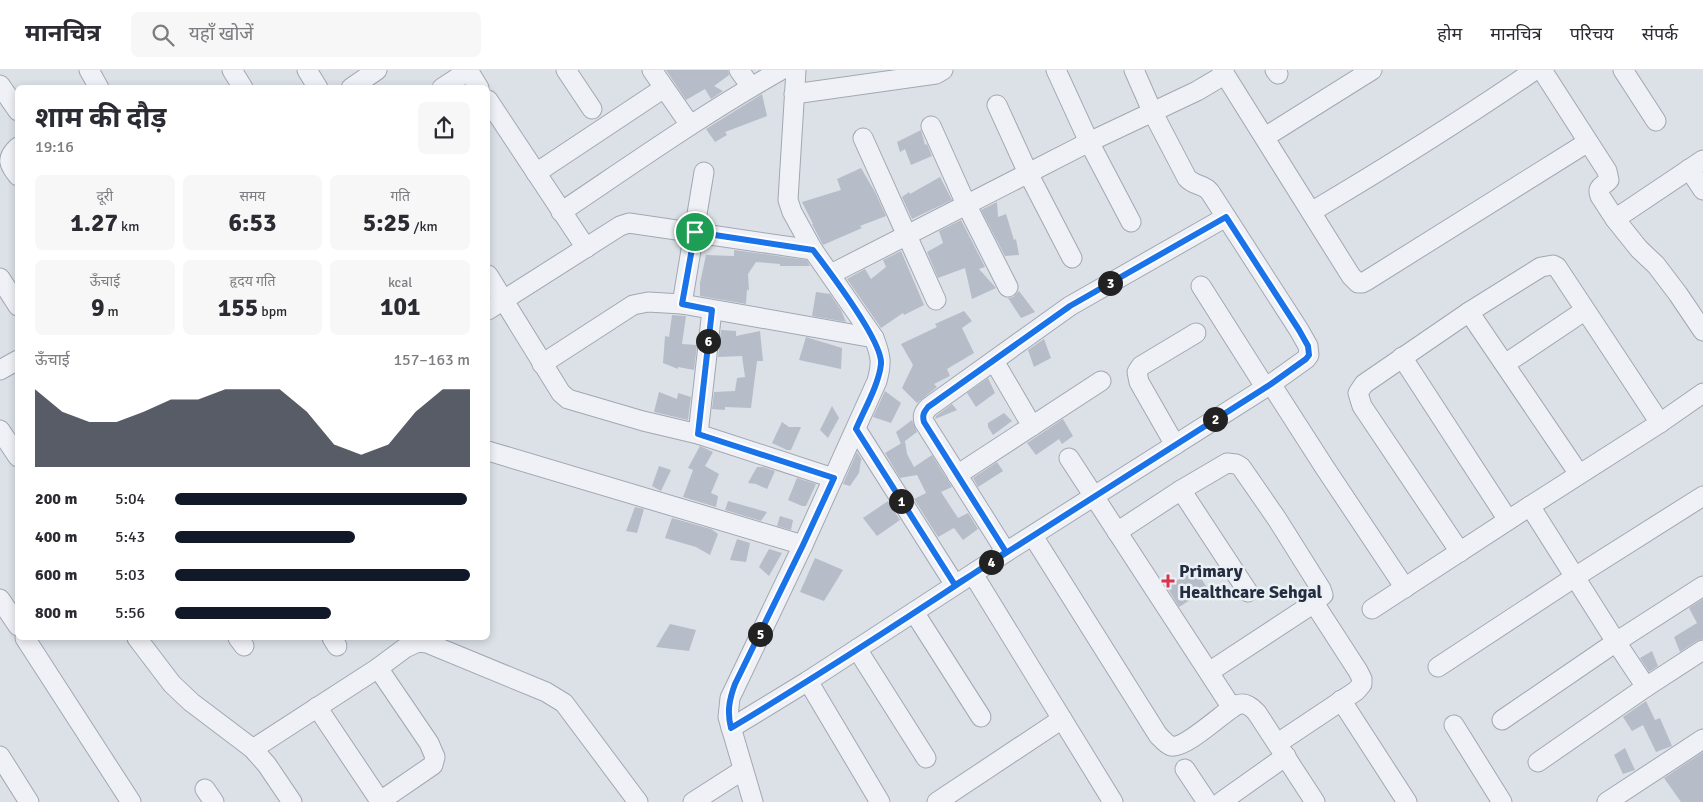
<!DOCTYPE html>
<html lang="hi">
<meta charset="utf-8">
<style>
:root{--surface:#fff;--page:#f7f7f7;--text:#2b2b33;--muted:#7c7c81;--line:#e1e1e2;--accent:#111827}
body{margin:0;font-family:Signika,"Noto Sans Devanagari",sans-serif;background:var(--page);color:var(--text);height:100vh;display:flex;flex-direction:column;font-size:19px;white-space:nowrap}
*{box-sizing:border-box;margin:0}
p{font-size:16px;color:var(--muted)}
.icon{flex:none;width:28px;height:28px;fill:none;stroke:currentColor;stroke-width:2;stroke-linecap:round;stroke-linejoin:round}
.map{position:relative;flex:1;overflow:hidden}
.details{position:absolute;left:15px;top:15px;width:475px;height:555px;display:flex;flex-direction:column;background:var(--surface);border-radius:8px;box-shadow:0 2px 8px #0003}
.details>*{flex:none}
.pin{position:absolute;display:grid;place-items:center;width:42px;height:42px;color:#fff;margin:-21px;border:2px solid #fff;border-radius:50%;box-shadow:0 1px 5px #0007}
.km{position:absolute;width:25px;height:25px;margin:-12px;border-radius:50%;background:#222;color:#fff;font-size:14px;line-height:25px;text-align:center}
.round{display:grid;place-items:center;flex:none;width:52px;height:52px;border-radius:8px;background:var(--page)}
.overview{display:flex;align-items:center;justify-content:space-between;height:85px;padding:0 20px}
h1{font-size:28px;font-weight:700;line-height:38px}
.figures{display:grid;grid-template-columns:repeat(3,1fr);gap:8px;height:85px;padding:5px 20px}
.figures div{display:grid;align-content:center;border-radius:8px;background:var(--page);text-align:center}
.figures b{font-size:25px;font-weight:700}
.figures small{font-size:14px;font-weight:400}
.figures p{font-size:14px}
.chart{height:140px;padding:10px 20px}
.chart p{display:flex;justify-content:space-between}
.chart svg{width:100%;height:90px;margin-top:5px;fill:var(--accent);opacity:.7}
ul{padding:0 20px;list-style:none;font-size:16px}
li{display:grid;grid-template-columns:80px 60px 1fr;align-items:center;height:38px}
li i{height:12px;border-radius:6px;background:var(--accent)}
header{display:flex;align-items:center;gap:30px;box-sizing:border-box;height:70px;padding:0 25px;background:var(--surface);border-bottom:1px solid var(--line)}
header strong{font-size:24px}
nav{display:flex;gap:28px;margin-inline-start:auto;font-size:18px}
.search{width:350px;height:45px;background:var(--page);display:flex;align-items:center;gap:12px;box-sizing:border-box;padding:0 18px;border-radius:8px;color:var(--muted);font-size:19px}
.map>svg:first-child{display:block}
.building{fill:#b6bcc8}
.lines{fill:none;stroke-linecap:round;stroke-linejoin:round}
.minor-casing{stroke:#a1a8b2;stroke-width:21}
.minor{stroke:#eff1f6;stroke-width:19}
.route-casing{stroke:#fff;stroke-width:10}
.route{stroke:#1a73e8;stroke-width:6}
.poi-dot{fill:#db334b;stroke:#ebf0f5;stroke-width:2}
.labels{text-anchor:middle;stroke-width:5;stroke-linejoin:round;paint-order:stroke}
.poi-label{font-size:18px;font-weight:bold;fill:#242e40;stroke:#ebf0f5;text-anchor:start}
</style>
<header>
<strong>मानचित्र</strong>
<div class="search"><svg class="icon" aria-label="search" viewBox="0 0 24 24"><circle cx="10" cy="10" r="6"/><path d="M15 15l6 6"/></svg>यहाँ खोजें</div>
<nav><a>होम</a><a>मानचित्र</a><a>परिचय</a><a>संपर्क</a></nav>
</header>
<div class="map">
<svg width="1703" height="732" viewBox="0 0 1703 732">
<rect width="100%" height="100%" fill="#dce1e8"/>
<!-- building -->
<g class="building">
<path d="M666,0H728L729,5L714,16L723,21L711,29L705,19L686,30Z"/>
<path d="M762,24L767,46L725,62L727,65L715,72L706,59Z"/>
<path d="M921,60L925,75L927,74L932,86L911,95L905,79L900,82L897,72Z"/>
<path d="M861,98L875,122L886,146L860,156L862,158L823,175L812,154H813L802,132L841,120L837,109Z"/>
<path d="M940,107L952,130L912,149L902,127L909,122L910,124Z"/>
<path d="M997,132L998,147L1006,144L1014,170L1016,169L1019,185L1005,186L981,140Z"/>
<path d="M961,150L985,197L979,199L996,218L972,229L965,198L938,208L927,182L943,173L939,161Z"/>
<path d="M734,180L807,190L810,196H780V194L756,192L748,204L749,221L747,219L746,234L700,226V213L706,185L734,186Z"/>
<path d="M901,181L924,235L904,245L903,243L881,258L847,209L865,199L871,209L886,197L883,190Z"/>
<path d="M1019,221L1035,242L1021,248L1008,228L1013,227Z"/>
<path d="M816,222L830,224L841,240L846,252L812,246Z"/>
<path d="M964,241L972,251L962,258L974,283L947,299L950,306L934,314L937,317L917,333L902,318L913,295L901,274L937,257L935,254Z"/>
<path d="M672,245L686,246L682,274L697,275L694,300L678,297V299L663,293L665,266L669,267Z"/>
<path d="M721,260L736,261V266L760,261L763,291H757L751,338L725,337V340L712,339L714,322L735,321L737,308L745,307L742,286L718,287Z"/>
<path d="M806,267L842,278L841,299L799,290Z"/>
<path d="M1044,269L1051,288L1034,297L1028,280Z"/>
<path d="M988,308L995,323L976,337L967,323Z"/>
<path d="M885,321L901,333L891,353L873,347Z"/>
<path d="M659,322L677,329L678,323L691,327L688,350L654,342Z"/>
<path d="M952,334L957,340L935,349L936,346Z"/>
<path d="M832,336L839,348L828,368L820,360Z"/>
<path d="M1004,343L1012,351L993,365L988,357V353Z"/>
<path d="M1063,349L1073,366L1062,374L1059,369L1036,385L1027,373Z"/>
<path d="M912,350L917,362L901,374L896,362Z"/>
<path d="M782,352L789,357H801L791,380H787L772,373Z"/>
<path d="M905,371L907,384L914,397L932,385L952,417L941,422L958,448L968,443L978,459L963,470L954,458L938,467L914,429L926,423L917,405L900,408L885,383Z"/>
<path d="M700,376L713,382L705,396L719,404L711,423L718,426L716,437L683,427L693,400L688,398Z"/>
<path d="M857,382L862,390H861L859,403L850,416L843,414Z"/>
<path d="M997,392L1003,401L978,417L973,408Z"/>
<path d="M659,396L671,400L661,421L652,416Z"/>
<path d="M757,397H763L775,401L767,419L756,414L748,413Z"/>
<path d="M797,408L816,414L806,436H802L788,430Z"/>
<path d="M728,431L767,442L761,451L725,440Z"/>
<path d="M888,431L900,450L877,466L863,448Z"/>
<path d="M635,437L644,439L637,463L626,461Z"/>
<path d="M780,446L793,450L791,460L777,456Z"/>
<path d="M672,448L711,459L718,464L710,485L696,477L665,468Z"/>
<path d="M737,469L750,473L746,492L730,490Z"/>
<path d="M769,479L782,483L769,506L759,497Z"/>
<path d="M815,488L843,500L824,531L800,522Z"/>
<path d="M1195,499L1208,519L1179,537L1167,517Z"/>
<path d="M1703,529V569L1697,571L1680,582L1674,567L1697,553L1689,538Z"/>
<path d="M670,554L696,560L689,581L656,577Z"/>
<path d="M1652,581L1658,596L1649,602L1640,588Z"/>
<path d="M1646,631L1655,650L1660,648L1672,676L1656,682L1643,655L1632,661L1623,647Z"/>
<path d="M1625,678L1635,700L1623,704L1614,685Z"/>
<path d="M1703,682V732H1681L1664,708Z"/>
</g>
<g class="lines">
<defs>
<g id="minor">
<path d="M89,0L99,18"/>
<path d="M232,0L243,18"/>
<path d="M307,0L318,18"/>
<path d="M468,0L479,18"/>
<path d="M566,0L592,39"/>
<path d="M652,0L690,55"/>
<path d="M739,0L751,17"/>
<path d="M1056,0L1089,72L1131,152"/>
<path d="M1222,0L1351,206L1358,213H1362L1366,211L1588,72"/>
<path d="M1275,0L1278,4"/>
<path d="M1542,0L1607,101L1609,110C1604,116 1596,116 1600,126L1615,149L1639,179L1656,195L1678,224L1703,261"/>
<path d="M1623,0L1656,51"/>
<path d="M0,15L18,41"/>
<path d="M351,18L377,0"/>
<path d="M442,18L468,1"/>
<path d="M794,24L936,4L943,0"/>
<path d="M488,30L586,178"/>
<path d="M997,35L1028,103L1072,188"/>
<path d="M931,56L966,134L1008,217"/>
<path d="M1265,67L1372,0"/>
<path d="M863,68L936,230"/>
<path d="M18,77C5,89 9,94 18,106"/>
<path d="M1689,99L1703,120"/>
<path d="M536,103L664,18"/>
<path d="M561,142C634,93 705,43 781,0"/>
<path d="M1311,142C1387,97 1462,50 1535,0"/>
<path d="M1615,149L1703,90"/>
<path d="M831,204L1089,72L1197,21L1224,5"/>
<path d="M488,205L561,323L568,329L643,351L698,364L833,408"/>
<path d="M0,208L18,236"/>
<path d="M1201,216L1265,317"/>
<path d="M682,234L704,102"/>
<path d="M488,240L620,156L629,153L813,180"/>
<path d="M1469,242L1579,404"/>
<path d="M1402,287L1508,450"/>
<path d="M994,291L1032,356"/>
<path d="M542,294L633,235L648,232L682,234L874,268"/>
<path d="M1505,294L1584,241"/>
<path d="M0,300L18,290"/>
<path d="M1271,314L1325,398L1405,518"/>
<path d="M856,359L955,515"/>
<path d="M0,360L18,387"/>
<path d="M698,364L712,240"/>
<path d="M1175,375L1139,312L1137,302L1141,296L1196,263"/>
<path d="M488,381L803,475"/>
<path d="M957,405L1101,311"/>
<path d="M1181,420L1248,522"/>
<path d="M1530,436L1660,353L1703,323"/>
<path d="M1117,462L1181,420L1227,393L1236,394L1241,397L1277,449L1321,519L1323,525L1314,533"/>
<path d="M1033,466L1158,665C1162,669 1166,674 1171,676C1184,679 1220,646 1232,638L1069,388"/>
<path d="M1006,482L924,352C922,345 924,342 929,337L1070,236L1226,147"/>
<path d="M1460,482L1362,336L1358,323L1364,314L1469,242L1541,197L1553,195L1557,197L1660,353"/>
<path d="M973,504L1113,732"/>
<path d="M0,529L18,556"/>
<path d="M1372,539L1530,436L1616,572L1703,516"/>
<path d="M914,542L981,647"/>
<path d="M25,568L131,732"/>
<path d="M137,568L172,614L191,632L253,679L267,695L292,732"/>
<path d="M238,568L244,576"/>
<path d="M332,568L337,576"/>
<path d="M857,579L926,688"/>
<path d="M1438,597L1575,507L1703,426"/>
<path d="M378,598L429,673L435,687L433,695L379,732"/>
<path d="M1209,602L1314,533L1358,601L1362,609V614L1356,621L1278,673"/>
<path d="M808,611L880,732"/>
<path d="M1341,630L1407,732"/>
<path d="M317,637L380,731"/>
<path d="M1232,638C1242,630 1250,635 1257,643L1315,732"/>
<path d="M1502,650L1616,572L1646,617"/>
<path d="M1454,655L1502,732"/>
<path d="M731,658L808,611L1006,482L1271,314L1306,289L1309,285L1308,276L1299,260L1210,122C1204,114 1194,116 1187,108L1152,41L1134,0"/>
<path d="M253,679L378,598L405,578L418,572L427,573L546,622L564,633L638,732"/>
<path d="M0,686L29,732"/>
<path d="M1538,692L1646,617L1703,580"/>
<path d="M1185,699L1207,732"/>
<path d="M205,719L214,732"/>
<path d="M693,732L743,700"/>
<path d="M753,732L728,647L730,628L803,475L877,311C882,293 881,286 874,268L813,180L792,142L788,130L796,0"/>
<path d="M937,732L1062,649"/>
<path d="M1221,732L1286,686"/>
<path d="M1607,732L1703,669"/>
</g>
</defs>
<!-- minor casing -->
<use href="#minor" class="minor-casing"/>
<!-- minor -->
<use href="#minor" class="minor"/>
</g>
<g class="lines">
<defs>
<path id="route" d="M695,162L813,180C829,201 883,272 881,294C879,314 864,340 856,359L955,515L973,504L1271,314L1306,289L1309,285L1308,276L1299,260L1226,147L1070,236L928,337C924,342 922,345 924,352L1006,482C915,543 824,602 731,658C727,642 729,630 735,614L803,475L834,408L698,364L712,240L682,234L695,162"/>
</defs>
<!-- route casing -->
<use href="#route" class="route-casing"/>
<!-- route -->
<use href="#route" class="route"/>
</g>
<!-- markers -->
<path class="poi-dot" d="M1165.5 503.5h5v5h5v5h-5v5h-5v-5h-5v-5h5z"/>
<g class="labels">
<!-- poi labels -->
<g class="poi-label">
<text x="1179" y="507">Primary<tspan x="1179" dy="21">Healthcare Sehgal</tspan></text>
</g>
</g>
</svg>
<div class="pin" style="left:695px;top:162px;background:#1e9e55"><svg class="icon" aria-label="arrive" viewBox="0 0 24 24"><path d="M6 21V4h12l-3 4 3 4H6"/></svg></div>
<b class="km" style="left:901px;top:431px">1</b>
<b class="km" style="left:1215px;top:349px">2</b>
<b class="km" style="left:1110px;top:213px">3</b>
<b class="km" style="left:991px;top:492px">4</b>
<b class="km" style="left:760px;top:564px">5</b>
<b class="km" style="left:708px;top:271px">6</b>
<section class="details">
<div class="overview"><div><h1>शाम की दौड़</h1><p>19:16</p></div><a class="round"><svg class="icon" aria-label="share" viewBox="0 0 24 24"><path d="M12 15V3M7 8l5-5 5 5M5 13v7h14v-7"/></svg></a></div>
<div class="figures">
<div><p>दूरी</p><b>1.27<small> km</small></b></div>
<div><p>समय</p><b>6:53</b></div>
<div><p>गति</p><b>5:25<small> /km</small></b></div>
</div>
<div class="figures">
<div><p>ऊँचाई</p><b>9<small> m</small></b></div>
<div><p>हृदय गति</p><b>155<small> bpm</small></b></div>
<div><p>kcal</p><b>101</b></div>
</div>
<div class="chart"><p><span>ऊँचाई</span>157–163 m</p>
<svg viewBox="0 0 160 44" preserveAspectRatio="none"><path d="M0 44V6L10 17L20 22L30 22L40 17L50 11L60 11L70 6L80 6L90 6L100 17L110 33L120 38L130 33L140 17L150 6L160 6V44z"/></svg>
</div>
<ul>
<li><b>200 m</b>5:04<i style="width:99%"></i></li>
<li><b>400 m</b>5:43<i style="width:61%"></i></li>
<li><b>600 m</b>5:03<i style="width:100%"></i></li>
<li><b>800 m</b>5:56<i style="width:53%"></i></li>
</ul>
</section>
</div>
